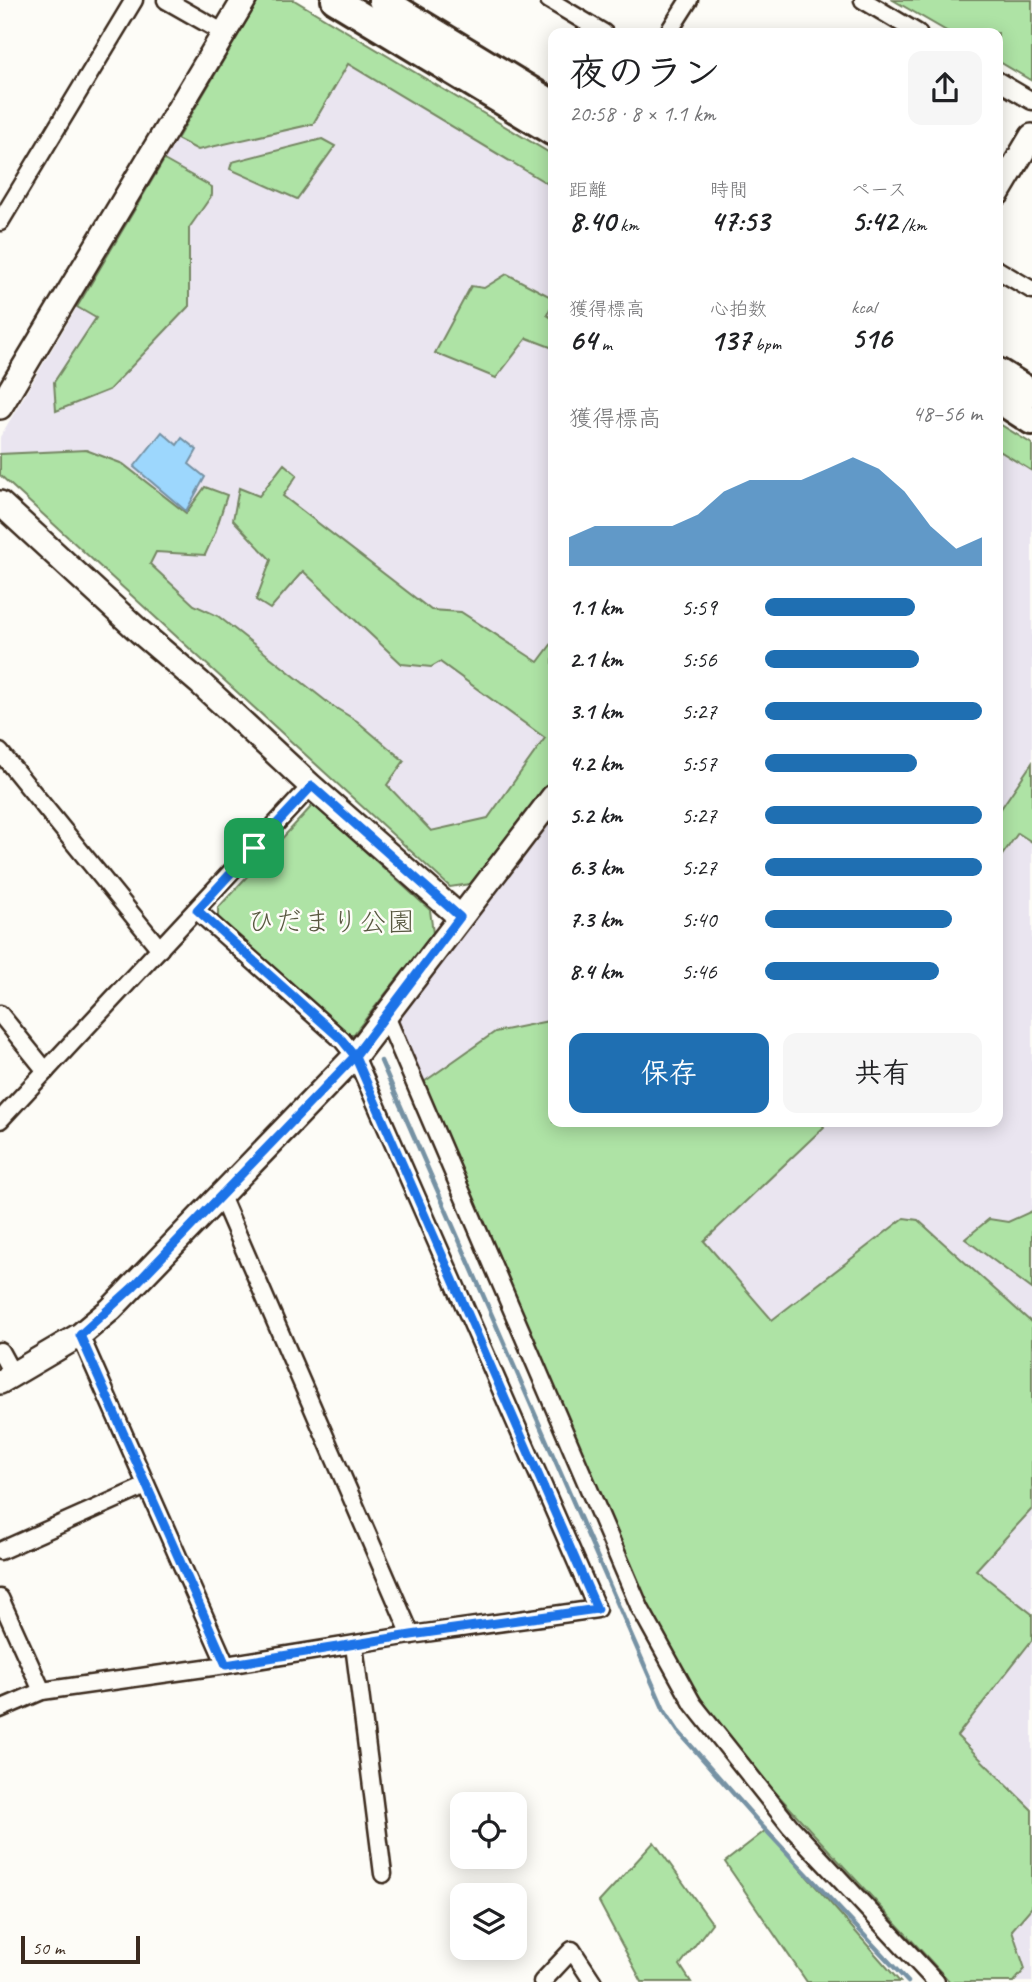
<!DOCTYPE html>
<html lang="ja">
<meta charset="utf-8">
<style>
:root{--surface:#fff;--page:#f6f6f6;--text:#202124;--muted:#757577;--accent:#1f6fb2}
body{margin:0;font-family:Caveat,"Klee One",sans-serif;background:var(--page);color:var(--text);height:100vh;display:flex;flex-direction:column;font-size:26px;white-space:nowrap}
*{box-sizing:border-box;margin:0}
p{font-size:23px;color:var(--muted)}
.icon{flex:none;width:38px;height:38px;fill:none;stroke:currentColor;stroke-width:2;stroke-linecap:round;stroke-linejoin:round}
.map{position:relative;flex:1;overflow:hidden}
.side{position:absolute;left:548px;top:28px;width:455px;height:1099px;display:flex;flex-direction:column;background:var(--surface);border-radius:14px;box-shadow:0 4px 18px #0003}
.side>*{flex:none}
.buttons{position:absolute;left:450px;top:1792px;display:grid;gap:14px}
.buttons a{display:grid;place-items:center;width:77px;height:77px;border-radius:14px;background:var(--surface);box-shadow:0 4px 18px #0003;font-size:35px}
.scale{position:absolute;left:21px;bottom:18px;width:119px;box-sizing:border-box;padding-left:7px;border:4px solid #3b2a1e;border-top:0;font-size:19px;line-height:24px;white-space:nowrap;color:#3b2a1e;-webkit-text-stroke:5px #fdfcf7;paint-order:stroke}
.pin{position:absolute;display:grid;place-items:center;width:60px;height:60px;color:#fff;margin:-30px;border-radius:14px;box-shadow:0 4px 10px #0006}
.round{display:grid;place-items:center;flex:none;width:74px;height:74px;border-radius:14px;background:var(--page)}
.summary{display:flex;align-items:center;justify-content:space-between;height:119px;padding:0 21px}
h1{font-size:38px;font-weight:800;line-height:52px}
.metrics{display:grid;grid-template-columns:repeat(3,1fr);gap:10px;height:119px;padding:7px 21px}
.metrics div{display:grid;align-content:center}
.metrics b{font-size:30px;font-weight:800}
.metrics small{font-size:19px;font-weight:400}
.metrics p{font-size:19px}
.chart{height:196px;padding:14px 21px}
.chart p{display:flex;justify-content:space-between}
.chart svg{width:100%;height:126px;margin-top:7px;fill:var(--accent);opacity:.7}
.cta{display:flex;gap:14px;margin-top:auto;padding:14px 21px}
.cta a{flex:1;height:80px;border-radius:14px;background:var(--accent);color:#fff;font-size:28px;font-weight:800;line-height:80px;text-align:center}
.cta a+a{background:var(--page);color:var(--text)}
ul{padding:0 21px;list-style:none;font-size:23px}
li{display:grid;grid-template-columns:112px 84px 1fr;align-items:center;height:52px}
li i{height:18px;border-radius:9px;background:var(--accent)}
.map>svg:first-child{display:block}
.built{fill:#eae5f0}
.green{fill:#aee3a5;stroke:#748662;stroke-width:2}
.water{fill:#9dd7fd;stroke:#7692a4;stroke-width:2}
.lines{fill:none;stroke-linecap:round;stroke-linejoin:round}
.stream{stroke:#7692a4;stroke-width:4.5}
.street-casing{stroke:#3b2a1e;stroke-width:21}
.secondary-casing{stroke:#3b2a1e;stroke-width:28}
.primary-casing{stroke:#3b2a1e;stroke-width:32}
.street{stroke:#fdfcf7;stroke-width:16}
.secondary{stroke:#fdfcf7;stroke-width:23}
.primary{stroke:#fdfcf7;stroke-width:26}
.route-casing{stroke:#fff;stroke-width:14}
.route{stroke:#1a73e8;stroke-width:9}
.labels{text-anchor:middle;stroke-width:5;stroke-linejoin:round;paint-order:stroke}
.park-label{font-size:28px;fill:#585840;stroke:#fdfcf7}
</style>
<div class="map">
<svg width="1032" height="1982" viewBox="0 0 1032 1982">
<rect width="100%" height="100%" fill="#fdfcf7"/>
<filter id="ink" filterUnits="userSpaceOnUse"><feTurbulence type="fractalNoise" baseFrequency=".0143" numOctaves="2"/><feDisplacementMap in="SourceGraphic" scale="14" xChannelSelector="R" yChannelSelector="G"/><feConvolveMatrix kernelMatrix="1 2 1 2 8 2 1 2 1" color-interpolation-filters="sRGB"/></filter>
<g filter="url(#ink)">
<!-- built -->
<g class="built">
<path d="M259,0H294L553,155V777L470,884L450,887L0,475V437Z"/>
<path d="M998,423L1032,444V1982H950L732,1745L667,1647L396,1026L399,1012L553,814V1122H998Z"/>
</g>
<!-- green -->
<g class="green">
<path d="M259,0H294L553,155V187L348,64L313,124L198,150L177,139Z"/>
<path d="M893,0H1032V81L998,61V33H950Z"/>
<path d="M322,139L335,146L297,199L230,169L232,162Z"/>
<path d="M164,160L212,187V195L189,228V306L109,390L56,411L54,382L96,318L77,307Z"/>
<path d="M507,274L553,298V303L547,315L553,319V348L527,338L496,378L435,353L471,286L484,288Z"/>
<path d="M998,423L1032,444V471L998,450Z"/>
<path d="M86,450L123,464L186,513L205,487L227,495L215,533L205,555L156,552L150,564L194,605L218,616L331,705L357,721L404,761L387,785L431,831L488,818L545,738L440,662L431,667L402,664L303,571L270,609L256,600L271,560L233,520L239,488L259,496L284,464L297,475L283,496L431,610L461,612L538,662L553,642V777L470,884L450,887L0,475V454Z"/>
<path d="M1032,763V842L1018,833L998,861V813Z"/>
<path d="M315,806L430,910L433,933L353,1035L343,1034L218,917V908L311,807Z"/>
<path d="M553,1020V1122H820L824,1127L704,1241L772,1320L904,1218L918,1220L1032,1323V1509L976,1570L1032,1614V1640L957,1736L1032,1810V1907L1012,1930L1025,1969L1014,1982H950L732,1745L667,1647L654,1622L421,1084L495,1032Z"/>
<path d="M1032,1211V1289L965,1239L989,1219L1008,1222Z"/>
<path d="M766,1830L900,1982H807L725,1862Z"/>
<path d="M654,1842L712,1923L680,1965L691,1982H642L599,1902Z"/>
</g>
<!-- water -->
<path class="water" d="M162,432L177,445L182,438L197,450L189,464L205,477L186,511L134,467Z"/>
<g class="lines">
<!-- stream -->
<path class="stream" d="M381,1061L664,1710L678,1731L762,1826L908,1982"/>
<defs>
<g id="street">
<path d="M166,0L224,33"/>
<path d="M549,0L604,33"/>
<path d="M863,0L918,33"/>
<path d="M668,33L689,0"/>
<path d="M998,81L1032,101"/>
<path d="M0,222L134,0"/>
<path d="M998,270L1032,290"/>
<path d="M0,752L160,949"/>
<path d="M0,1014L46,1071"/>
<path d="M386,1016L640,1608L693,1704L790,1826L936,1982"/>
<path d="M0,1120L311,786"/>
<path d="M221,1196L411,1635"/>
<path d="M80,1335L226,1665"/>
<path d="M0,1351L13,1375"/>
<path d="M0,1551L146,1486"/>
<path d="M0,1598L42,1691"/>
<path d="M354,1645L383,1874"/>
<path d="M0,1709L42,1691L226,1665L411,1635L597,1609L355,1056L342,1040L196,910"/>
<path d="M542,1982L572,1950L593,1982"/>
</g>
<g id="secondary">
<path d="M998,193L1032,136"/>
<path d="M0,407L244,0"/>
<path d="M0,503L139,631L200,683L311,786L460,917"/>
<path d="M0,1382L80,1335L111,1309L355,1056L553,797"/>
</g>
<g id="primary">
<path d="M335,0L553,132"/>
<path d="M382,0L553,104"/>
<path d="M998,372L1032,393"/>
<path d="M998,399L1032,421"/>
</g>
</defs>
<!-- street casing -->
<use href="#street" class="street-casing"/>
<!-- secondary casing -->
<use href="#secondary" class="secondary-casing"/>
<!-- primary casing -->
<use href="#primary" class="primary-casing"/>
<!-- street -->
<use href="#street" class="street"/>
<!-- secondary -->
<use href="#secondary" class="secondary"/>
<!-- primary -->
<use href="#primary" class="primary"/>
</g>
</g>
<g class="lines" filter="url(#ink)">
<defs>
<path id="route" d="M254,848L197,910L342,1040L355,1056L133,1287L80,1335L226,1665L411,1635L597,1609L355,1056L460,917L312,786L254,848"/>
</defs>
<!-- route casing -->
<use href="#route" class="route-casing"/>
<!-- route -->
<use href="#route" class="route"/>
</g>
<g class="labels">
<!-- park labels -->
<g class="park-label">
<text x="331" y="931">ひだまり公園</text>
</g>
</g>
</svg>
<div class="buttons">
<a><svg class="icon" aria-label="locate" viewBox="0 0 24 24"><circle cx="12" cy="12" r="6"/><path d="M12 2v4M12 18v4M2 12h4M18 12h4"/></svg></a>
<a><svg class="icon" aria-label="layers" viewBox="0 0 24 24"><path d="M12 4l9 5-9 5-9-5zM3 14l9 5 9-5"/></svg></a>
</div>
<div class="scale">50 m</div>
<div class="pin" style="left:254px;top:848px;background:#1e9e55"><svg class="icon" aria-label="arrive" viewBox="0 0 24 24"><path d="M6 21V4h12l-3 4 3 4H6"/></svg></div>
<section class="side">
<div class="summary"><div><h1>夜のラン</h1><p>20:58 · 8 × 1.1 km</p></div><a class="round"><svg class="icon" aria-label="share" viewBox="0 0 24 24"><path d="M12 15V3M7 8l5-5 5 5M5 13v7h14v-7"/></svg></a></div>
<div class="metrics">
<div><p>距離</p><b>8.40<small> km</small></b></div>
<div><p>時間</p><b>47:53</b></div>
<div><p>ペース</p><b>5:42<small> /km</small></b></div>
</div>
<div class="metrics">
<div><p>獲得標高</p><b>64<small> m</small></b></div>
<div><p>心拍数</p><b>137<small> bpm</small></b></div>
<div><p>kcal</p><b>516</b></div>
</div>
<div class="chart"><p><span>獲得標高</span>48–56 m</p>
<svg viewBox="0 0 160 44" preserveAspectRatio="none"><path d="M0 44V34L10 30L20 30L30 30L40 30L50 26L60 18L70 14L80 14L90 14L100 10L110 6L120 10L130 18L140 30L150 38L160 34V44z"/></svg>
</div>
<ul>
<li><b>1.1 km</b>5:59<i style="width:69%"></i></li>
<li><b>2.1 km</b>5:56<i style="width:71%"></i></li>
<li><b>3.1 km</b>5:27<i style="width:100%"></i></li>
<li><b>4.2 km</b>5:57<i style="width:70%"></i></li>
<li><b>5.2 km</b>5:27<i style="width:100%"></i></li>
<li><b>6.3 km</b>5:27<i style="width:100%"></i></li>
<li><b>7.3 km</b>5:40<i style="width:86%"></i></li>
<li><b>8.4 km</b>5:46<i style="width:80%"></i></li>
</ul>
<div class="cta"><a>保存</a><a>共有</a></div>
</section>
</div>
